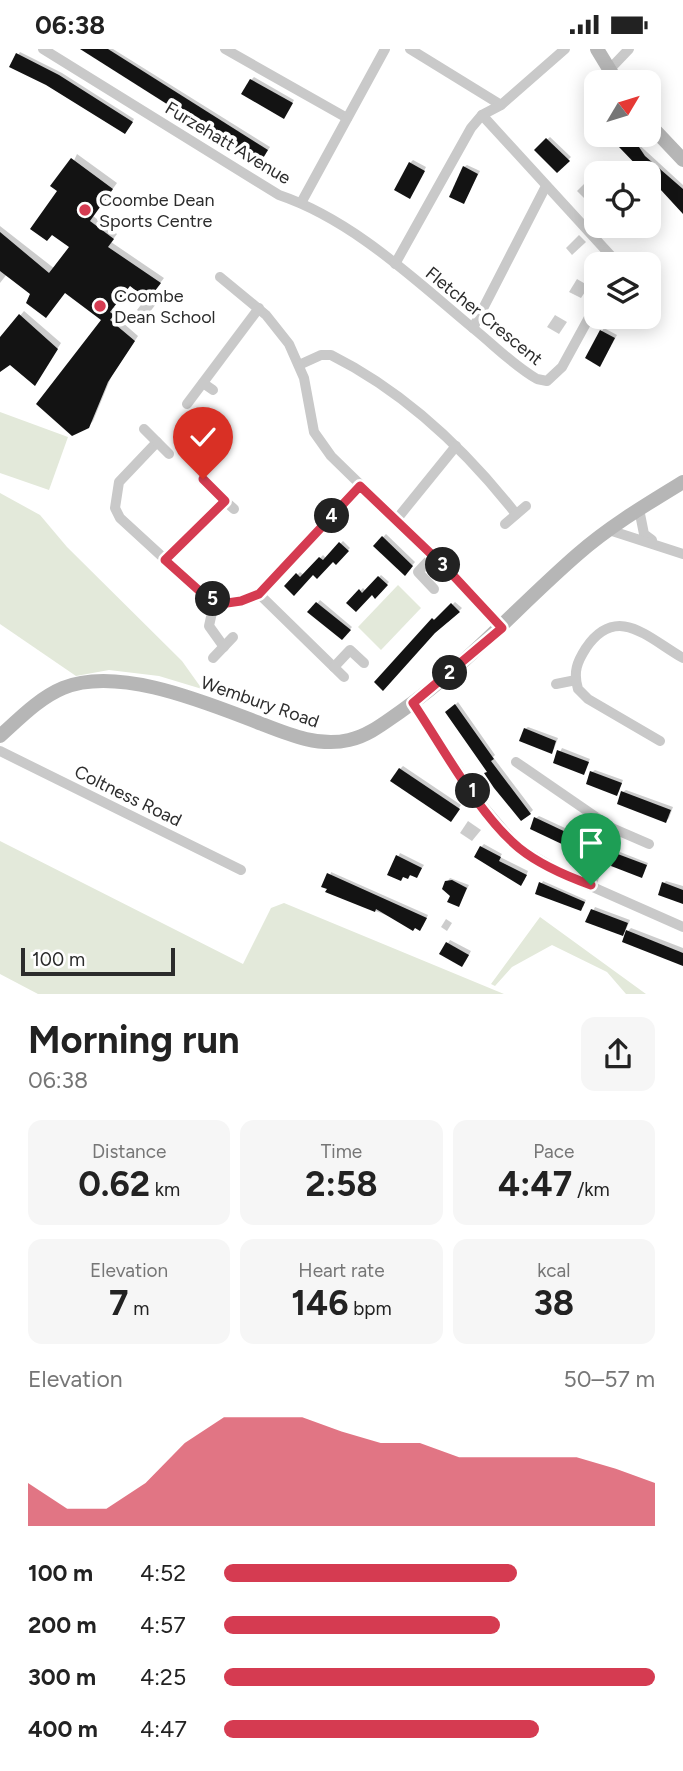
<!DOCTYPE html>
<meta charset="utf-8">
<style>
:root{--surface:#fff;--page:#f6f6f6;--text:#222;--muted:#767676;--accent:#d53b51}
body{margin:0;font-family:Figtree,sans-serif;background:var(--page);color:var(--text);height:100vh;display:flex;flex-direction:column;font-size:26px;white-space:nowrap}
*{box-sizing:border-box;margin:0}
p{font-size:23px;color:var(--muted)}
.icon{flex:none;width:38px;height:38px;fill:none;stroke:currentColor;stroke-width:2;stroke-linecap:round;stroke-linejoin:round}
.map{position:relative;height:945px;overflow:hidden}
.details{display:flex;flex-direction:column;background:var(--surface);flex:1}
.details>*{flex:none}
.needle{width:46px;rotate:52deg}
.fabs{position:absolute;left:584px;top:21px;display:grid;gap:14px}
.fabs a{display:grid;place-items:center;width:77px;height:77px;border-radius:14px;background:var(--surface);box-shadow:0 4px 18px #0003;font-size:35px}
.scale{position:absolute;left:21px;bottom:18px;width:154px;box-sizing:border-box;padding-left:7px;border:4px solid #2c2c2c;border-top:0;font-size:19px;line-height:24px;white-space:nowrap;color:#2c2c2c;-webkit-text-stroke:5px #fff;paint-order:stroke}
.pin{position:absolute;display:grid;place-items:center;width:60px;height:60px;color:#fff;margin:-72px -30px;border-radius:50% 50% 50% 0;rotate:-45deg;box-shadow:0 0 7px #0007}
.pin .icon{rotate:45deg}
.km{position:absolute;width:35px;height:35px;margin:-18px;border-radius:50%;background:#222;color:#fff;font-size:19px;line-height:35px;text-align:center}
.round{display:grid;place-items:center;flex:none;width:74px;height:74px;border-radius:14px;background:var(--page)}
.overview{display:flex;align-items:center;justify-content:space-between;height:119px;padding:0 28px}
h1{font-size:38px;font-weight:700;line-height:52px}
.metrics{display:grid;grid-template-columns:repeat(3,1fr);gap:10px;height:119px;padding:7px 28px}
.metrics div{display:grid;align-content:center;border-radius:14px;background:var(--page);text-align:center}
.metrics b{font-size:35px;font-weight:700}
.metrics small{font-size:19px;font-weight:400}
.metrics p{font-size:19px}
.chart{height:196px;padding:14px 28px}
.chart p{display:flex;justify-content:space-between}
.chart svg{width:100%;height:126px;margin-top:7px;fill:var(--accent);opacity:.7}
ul{padding:0 28px;list-style:none;font-size:23px}
li{display:grid;grid-template-columns:112px 84px 1fr;align-items:center;height:52px}
li i{height:18px;border-radius:9px;background:var(--accent)}
.status{display:flex;justify-content:space-between;align-items:center;height:49px;padding:0 35px;background:var(--surface);direction:ltr}
.status svg{height:19px;fill:currentColor}
.map>svg:first-child{display:block}
.green{fill:#e3e9da}
.shadow{fill:#0003}
.building{fill:#131313}
.lines{fill:none;stroke-linecap:round;stroke-linejoin:round}
.street{stroke:#c9c9c9;stroke-width:10}
.secondary{stroke:#b6b6b6;stroke-width:14}
.route-casing{stroke:#fff;stroke-width:14}
.route{stroke:#d53b51;stroke-width:9}
.poi-dot{fill:#d53b51;stroke:#fff;stroke-width:2.5}
.labels{text-anchor:middle;stroke-width:7;stroke-linejoin:round;paint-order:stroke}
.street-label{font-size:18px;fill:#2c2c2c;stroke:#fff}
.poi-label{font-size:18px;fill:#2c2c2c;stroke:#fff;text-anchor:start}
</style>
<div class="status"><b>06:38</b><svg viewBox="0 0 49 12"><path d="M0 12V9h3v3zM5 12V6h3v6zM10 12V3h3v9zM15 12V0h3v12zM26 1h20v11H26zM47 4h2v5h-2z"/></svg></div>
<div class="map">
<svg width="683" height="945" viewBox="0 0 683 945">
<rect width="100%" height="100%" fill="#fff"/>
<!-- green -->
<g class="green">
<path d="M0,363L68,388L49,441L0,424Z"/>
<path d="M0,444L40,466L67,498L182,612L202,640L159,627L109,621L76,627L0,575Z"/>
<path d="M398,536L421,559L381,601L358,578Z"/>
<path d="M0,792L243,915L271,859L284,854L504,945H38L0,925Z"/>
<path d="M540,868L646,945H626L607,923L552,896L512,918L495,937L491,935Z"/>
</g>
<!-- shadow -->
<g class="shadow">
<path d="M82,0H113L270,98L263,109Z"/>
<path d="M20,3L62,24L134,70L127,81L18,6Z"/>
<path d="M254,28L294,51L286,65L251,31Z"/>
<path d="M597,46V64L588,54Z"/>
<path d="M615,86H633L637,90L635,92L683,136V164L649,124L621,98L624,96Z"/>
<path d="M550,88L571,108L557,122L536,101Z"/>
<path d="M77,105L117,134L93,167L117,185L111,193L164,229L151,246L159,251L146,268L137,261L147,248L130,236L114,258L117,261L114,266L138,287L112,326L93,372L88,377L103,270L65,242L32,245L7,225L0,234V177L55,220L71,197L60,142Z"/>
<path d="M413,111L426,118L412,145L410,114Z"/>
<path d="M467,116L480,122L464,153V118Z"/>
<path d="M591,128L597,136L584,149L577,142Z"/>
<path d="M579,186L586,193L572,206L566,199Z"/>
<path d="M577,230L589,237L581,249L569,243Z"/>
<path d="M24,262L61,294L35,335L10,314L0,316V291Z"/>
<path d="M555,266L567,273L559,285L547,278Z"/>
<path d="M604,279L617,286L602,313V282Z"/>
<path d="M386,485L415,513L405,525L375,497Z"/>
<path d="M343,492L350,499L336,513L333,510L287,537L300,523L304,526L323,506L326,509Z"/>
<path d="M381,526L389,533L375,547L372,544L349,554L363,539L366,542Z"/>
<path d="M320,551L352,578L342,589L310,563Z"/>
<path d="M455,553L462,559L448,573L446,571L376,633L434,570H438Z"/>
<path d="M458,653L495,706L493,708L533,761L530,764L489,722L448,663Z"/>
<path d="M528,678L558,689L554,700L551,702L525,680Z"/>
<path d="M562,699L590,710L583,724L555,713Z"/>
<path d="M403,717L461,756L453,768L400,720Z"/>
<path d="M595,721L623,731L619,742L617,745L592,723Z"/>
<path d="M626,741L673,758L669,769L666,772L623,743Z"/>
<path d="M539,767L591,791L587,801L584,804L536,769Z"/>
<path d="M468,772L481,781L472,792L460,784Z"/>
<path d="M484,795L502,805L500,808L528,822L524,832L481,798Z"/>
<path d="M620,803L648,814L644,824L642,827L617,805Z"/>
<path d="M400,804L424,816L417,827L389,825Z"/>
<path d="M331,823L428,866L423,877L420,880L327,842Z"/>
<path d="M450,829L469,836L459,856L447,833Z"/>
<path d="M543,832L586,851L583,858L537,844Z"/>
<path d="M666,832L683,837V853L664,834Z"/>
<path d="M595,858L630,871L625,883L622,885L588,872Z"/>
<path d="M446,870L452,874L447,882L441,878Z"/>
<path d="M631,879L683,899V914L628,882Z"/>
<path d="M450,891L471,902L465,913L441,905Z"/>
</g>
<!-- building -->
<g class="building">
<path d="M80,0H108L268,101L260,114Z"/>
<path d="M16,4L59,26L133,73L125,85L46,36L9,18Z"/>
<path d="M250,30L293,54L284,70L241,45Z"/>
<path d="M613,86H631L645,107L683,140V165L649,128V124H644L619,98L622,96Z"/>
<path d="M546,89L570,112L557,124L534,101Z"/>
<path d="M71,109L113,140L90,172L114,190L108,198L161,234L148,251L130,237L110,263L114,266L110,271L135,292L108,333L89,379L72,387L36,355L101,271L65,244L46,269L26,254L30,245L0,222V183L49,224L69,198L52,186L47,192L30,180L57,142L50,137Z"/>
<path d="M409,113L425,122L410,150L394,141Z"/>
<path d="M463,117L478,125L464,155L449,148Z"/>
<path d="M19,265L58,300L35,337L10,316L0,323V288Z"/>
<path d="M600,281L615,289L600,318L585,309Z"/>
<path d="M382,487L413,517L405,527L373,497Z"/>
<path d="M339,493L349,502L336,516L333,513L317,530L313,526L294,547L284,537L296,524L300,528L319,508L323,511Z"/>
<path d="M378,527L388,536L375,550L372,546L356,563L346,554L359,540L362,544Z"/>
<path d="M316,553L351,581L342,591L307,563Z"/>
<path d="M451,554L460,563L435,584L383,642L374,633L432,569L434,571Z"/>
<path d="M455,655L494,710L491,712L531,765L521,772L494,739L484,724L487,723L445,663Z"/>
<path d="M524,679L556,692L552,705L519,692Z"/>
<path d="M557,701L589,713L584,726L553,714Z"/>
<path d="M399,719L460,760L451,773L390,732Z"/>
<path d="M590,722L622,734L617,747L586,735Z"/>
<path d="M621,742L671,761L666,774L617,755Z"/>
<path d="M534,768L589,794L585,806L530,780Z"/>
<path d="M480,797L501,808L499,812L527,826L521,837L474,808Z"/>
<path d="M615,804L647,816L642,829L611,817Z"/>
<path d="M396,806L422,819L417,829L410,826L408,830L403,828L401,832L387,826Z"/>
<path d="M327,824L427,869L420,882L415,879L413,882L376,860L375,863L325,843L327,840L321,838Z"/>
<path d="M452,831L467,839L459,858L447,853L450,847L442,840L445,832Z"/>
<path d="M539,833L585,853L581,862L535,845Z"/>
<path d="M662,833L683,841V855L658,846Z"/>
<path d="M591,860L628,874L623,887L585,873Z"/>
<path d="M626,881L683,904V917L622,893Z"/>
<path d="M446,893L469,906L462,918L439,905Z"/>
</g>
<g class="lines">
<!-- street -->
<g class="street">
<path d="M43,0L279,146C353,171 415,231 474,280C495,297 514,317 537,330L547,332L562,318L597,254"/>
<path d="M225,0L347,69"/>
<path d="M410,0L501,56"/>
<path d="M609,21L629,0"/>
<path d="M482,66L611,207L615,215"/>
<path d="M301,154L385,0"/>
<path d="M395,215L471,79L482,66L501,56L565,0"/>
<path d="M220,228L266,266L289,295L304,329L314,383L331,407L450,523L502,579"/>
<path d="M473,279L546,137"/>
<path d="M299,316L321,306H331C405,343 465,400 516,465"/>
<path d="M203,334L213,341"/>
<path d="M187,355L259,259"/>
<path d="M144,380L157,393L119,433L115,459L120,469L204,546L227,554L259,545L360,437"/>
<path d="M157,393L169,405"/>
<path d="M225,452L234,460"/>
<path d="M639,460L644,485L652,491"/>
<path d="M396,471L456,397"/>
<path d="M505,475L526,457"/>
<path d="M609,481L683,505"/>
<path d="M433,507L418,523L434,540"/>
<path d="M165,511L225,452L203,430"/>
<path d="M259,545L344,628"/>
<path d="M215,550L209,577L224,598"/>
<path d="M213,609L233,588"/>
<path d="M334,618L350,601L364,614"/>
<path d="M556,635L576,631"/>
<path d="M413,654L478,751L518,798L570,828L683,878"/>
<path d="M660,692L588,650L578,640C573,623 577,613 586,599C617,554 648,589 683,609"/>
<path d="M0,702L241,821"/>
<path d="M516,713L612,779L649,795"/>
<path d="M591,836L612,779"/>
</g>
<!-- secondary -->
<g class="secondary">
<path d="M597,0L617,33"/>
<path d="M649,75L683,111"/>
<path d="M0,687C19,670 39,649 63,639C119,616 209,655 262,675C290,686 319,698 349,691C368,687 384,674 400,663C466,617 518,557 578,505C610,477 647,455 683,433"/>
</g>
</g>
<g class="lines">
<defs>
<path id="route" d="M203,430L225,452L165,511L204,546L227,554L241,552L259,545L360,437L450,523L502,579L413,654C442,697 479,766 519,799C540,816 566,827 591,836"/>
</defs>
<!-- route casing -->
<use href="#route" class="route-casing"/>
<!-- route -->
<use href="#route" class="route"/>
</g>
<!-- markers -->
<g class="poi-dot">
<circle cx="85" cy="161" r="7"/>
<circle cx="100" cy="257" r="7"/>
</g>
<g class="labels">
<!-- street labels -->
<g class="street-label">
<text transform="translate(228 94) rotate(31)" y="6">Furzehatt Avenue</text>
<text transform="translate(484 267) rotate(39)" y="6">Fletcher Crescent</text>
<text transform="translate(260 653) rotate(19)" y="6">Wembury Road</text>
<text transform="translate(128 747) rotate(26)" y="6">Coltness Road</text>
</g>
<!-- poi labels -->
<g class="poi-label">
<text x="99" y="157">Coombe Dean<tspan x="99" dy="21">Sports Centre</tspan></text>
<text x="114" y="253">Coombe<tspan x="114" dy="21">Dean School</tspan></text>
</g>
</g>
</svg>
<div class="fabs">
<a><svg class="needle" viewBox="-14 -14 28 28"><path d="M0-13l5 13h-10z" fill="#e53935"/><path d="M0 13l5-13h-10z" fill="#767676"/></svg></a>
<a><svg class="icon" aria-label="locate" viewBox="0 0 24 24"><circle cx="12" cy="12" r="6"/><path d="M12 2v4M12 18v4M2 12h4M18 12h4"/></svg></a>
<a><svg class="icon" aria-label="layers" viewBox="0 0 24 24"><path d="M12 4l9 5-9 5-9-5zM3 14l9 5 9-5"/></svg></a>
</div>
<div class="scale">100 m</div>
<div class="pin" style="left:591px;top:836px;background:#1e9e55"><svg class="icon" aria-label="arrive" viewBox="0 0 24 24"><path d="M6 21V4h12l-3 4 3 4H6"/></svg></div>
<div class="pin" style="left:203px;top:430px;background:#d93025"><svg class="icon" aria-label="check" viewBox="0 0 24 24"><path d="M5 12l5 5 9-10"/></svg></div>
<b class="km" style="left:473px;top:742px">1</b>
<b class="km" style="left:450px;top:624px">2</b>
<b class="km" style="left:443px;top:516px">3</b>
<b class="km" style="left:332px;top:467px">4</b>
<b class="km" style="left:213px;top:550px">5</b>
</div>
<section class="details">
<div class="overview"><div><h1>Morning run</h1><p>06:38</p></div><a class="round"><svg class="icon" aria-label="share" viewBox="0 0 24 24"><path d="M12 15V3M7 8l5-5 5 5M5 13v7h14v-7"/></svg></a></div>
<div class="metrics">
<div><p>Distance</p><b>0.62<small> km</small></b></div>
<div><p>Time</p><b>2:58</b></div>
<div><p>Pace</p><b>4:47<small> /km</small></b></div>
</div>
<div class="metrics">
<div><p>Elevation</p><b>7<small> m</small></b></div>
<div><p>Heart rate</p><b>146<small> bpm</small></b></div>
<div><p>kcal</p><b>38</b></div>
</div>
<div class="chart"><p><span>Elevation</span>50–57 m</p>
<svg viewBox="0 0 160 44" preserveAspectRatio="none"><path d="M0 44V29L10 38L20 38L30 29L40 15L50 6L60 6L70 6L80 11L90 15L100 15L110 20L120 20L130 20L140 20L150 24L160 29V44z"/></svg>
</div>
<ul>
<li><b>100 m</b>4:52<i style="width:68%"></i></li>
<li><b>200 m</b>4:57<i style="width:64%"></i></li>
<li><b>300 m</b>4:25<i style="width:100%"></i></li>
<li><b>400 m</b>4:47<i style="width:73%"></i></li>
</ul>
</section>
